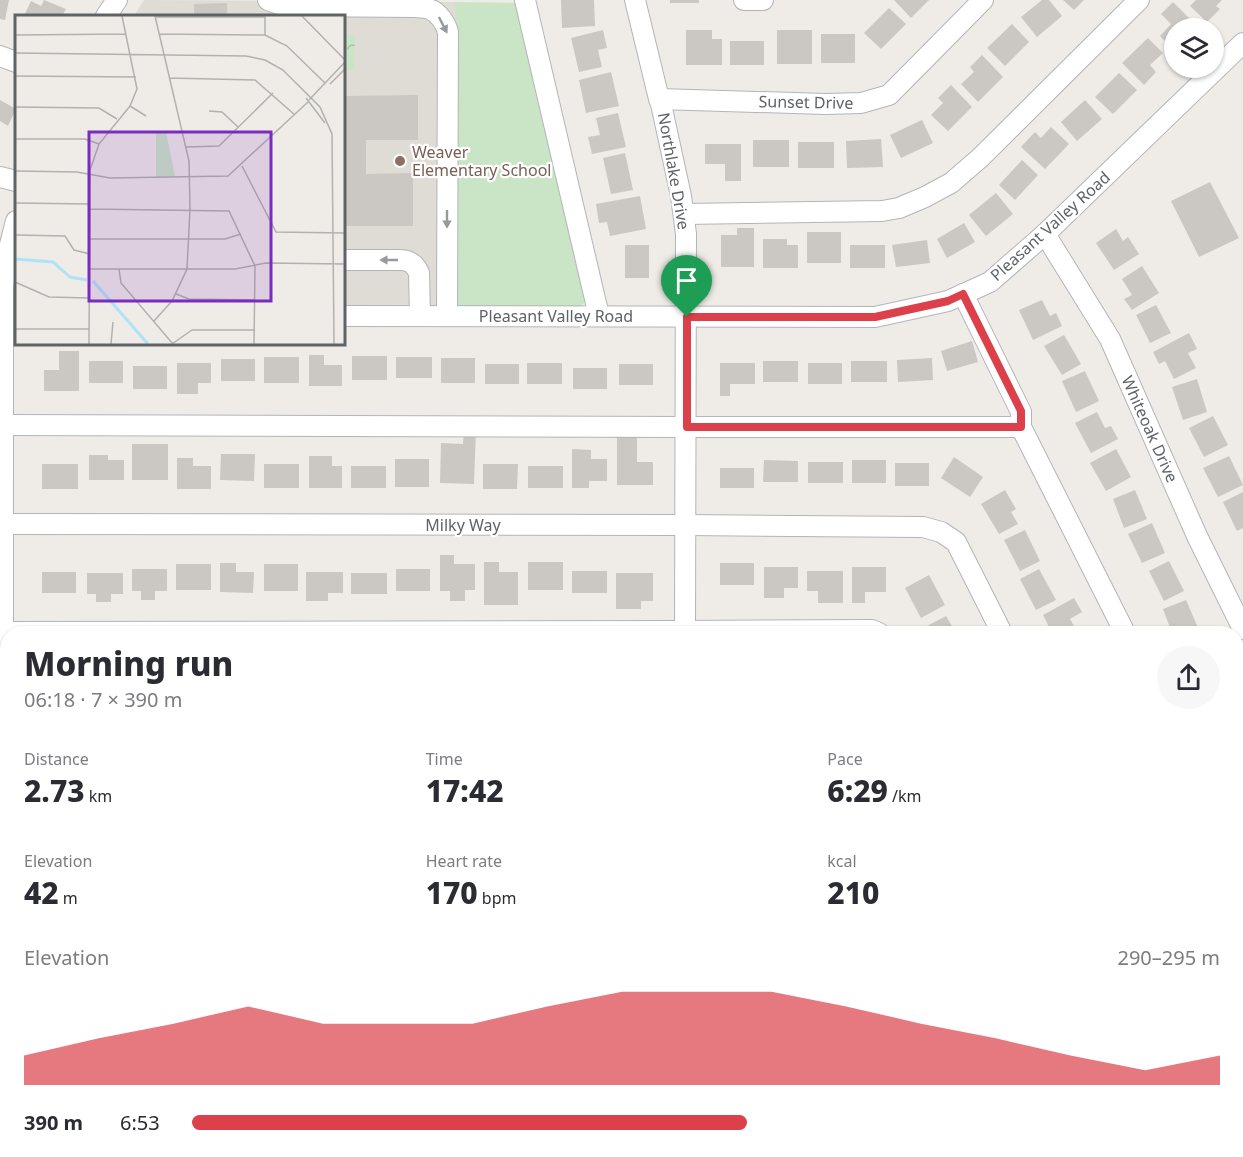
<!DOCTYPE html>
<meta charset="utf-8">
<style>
:root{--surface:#fff;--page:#f7f7f7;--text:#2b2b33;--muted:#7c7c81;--accent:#dc414b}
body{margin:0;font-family:"Noto Sans",sans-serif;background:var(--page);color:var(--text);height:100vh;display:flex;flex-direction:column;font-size:22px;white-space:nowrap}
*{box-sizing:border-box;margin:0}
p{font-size:20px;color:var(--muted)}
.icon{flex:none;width:33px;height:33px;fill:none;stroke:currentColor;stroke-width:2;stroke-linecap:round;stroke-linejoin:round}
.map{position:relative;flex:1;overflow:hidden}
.side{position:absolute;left:0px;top:626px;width:1244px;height:532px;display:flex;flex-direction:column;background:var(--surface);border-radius:24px 24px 0 0;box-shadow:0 2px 4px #0004}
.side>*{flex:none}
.buttons{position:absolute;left:1164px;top:18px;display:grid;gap:12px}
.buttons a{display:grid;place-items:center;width:60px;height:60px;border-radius:50%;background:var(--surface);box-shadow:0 2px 4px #0004;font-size:30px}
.pin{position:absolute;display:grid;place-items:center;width:51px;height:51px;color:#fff;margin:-62px -26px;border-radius:50% 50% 50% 0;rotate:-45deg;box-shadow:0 0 6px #0007}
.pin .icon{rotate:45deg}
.round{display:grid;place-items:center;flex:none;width:63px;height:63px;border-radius:32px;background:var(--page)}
.summary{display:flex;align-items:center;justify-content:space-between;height:102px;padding:0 24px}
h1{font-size:33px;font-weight:800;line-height:45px}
.figures{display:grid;grid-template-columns:repeat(3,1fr);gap:9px;height:102px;padding:6px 24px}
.figures div{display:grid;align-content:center}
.figures b{font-size:30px;font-weight:800}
.figures small{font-size:16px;font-weight:400}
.figures p{font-size:16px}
.chart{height:168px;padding:12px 24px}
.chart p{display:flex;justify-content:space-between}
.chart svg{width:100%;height:108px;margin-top:6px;fill:var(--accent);opacity:.7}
ul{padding:0 24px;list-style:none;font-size:20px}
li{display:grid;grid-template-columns:96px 72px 1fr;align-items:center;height:45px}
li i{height:15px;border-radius:8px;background:var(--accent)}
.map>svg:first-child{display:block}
.education{fill:#dfdcd5}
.green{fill:#cae5c6}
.park{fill:url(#park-crowns)}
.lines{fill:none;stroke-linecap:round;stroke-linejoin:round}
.stream{stroke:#aee3f8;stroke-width:4.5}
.building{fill:#cbc7c3}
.minor-casing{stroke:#b2b5b8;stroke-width:22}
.minor{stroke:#fff;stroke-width:20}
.oneway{fill:#979a9c}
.route-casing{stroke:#fff;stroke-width:12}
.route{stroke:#dc414b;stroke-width:8}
.education-dot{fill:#8d6e63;stroke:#fff;stroke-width:2}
.labels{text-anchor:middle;stroke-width:4.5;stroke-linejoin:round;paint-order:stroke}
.street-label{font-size:16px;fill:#5f6366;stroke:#fff}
.education-label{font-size:16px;fill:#785e54;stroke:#fff;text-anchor:start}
.inset-river{fill:none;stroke:#aee3f8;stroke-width:3}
.inset-road{fill:none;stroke:#b1b1af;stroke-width:1.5}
.view{fill:#7b2cbf;fill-opacity:0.15;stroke:#7b2cbf;stroke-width:3}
.inset-edge{fill:none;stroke:#5f6366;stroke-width:3}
</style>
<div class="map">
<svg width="1243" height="1157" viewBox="0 0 1243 1157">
<defs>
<pattern id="park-crowns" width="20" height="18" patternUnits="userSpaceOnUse" patternTransform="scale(1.5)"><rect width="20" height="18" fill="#cae5c6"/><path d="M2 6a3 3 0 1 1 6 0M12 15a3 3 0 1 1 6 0" fill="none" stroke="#a7bda5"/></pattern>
</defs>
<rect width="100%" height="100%" fill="#efece7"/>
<!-- education -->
<path class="education" d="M144,0L455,2L458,307L344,306V16H134Z"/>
<!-- green -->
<path class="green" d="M455,2L522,3L587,300L581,306L575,307H458Z"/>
<!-- park -->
<path class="park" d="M344,34L355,35L354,68L351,71H344Z"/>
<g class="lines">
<!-- stream -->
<path class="stream" d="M137,1150L143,1157"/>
</g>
<!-- building -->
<g class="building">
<path d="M0,0H9L5,20L0,19Z"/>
<path d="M44,0L66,9L62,16H24L31,1L41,6Z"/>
<path d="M561,0H594L595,26L562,28Z"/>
<rect x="670" y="0" width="29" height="3"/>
<path d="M894,0H929L911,18Z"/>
<path d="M1042,0H1049L1062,16L1037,37L1021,17Z"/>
<path d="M1063,0H1084L1074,10Z"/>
<path d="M1196,0H1222L1216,6L1220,9L1207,22L1190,6Z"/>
<path d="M1173,2L1198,27L1197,28H1174V51L1160,36L1171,24L1161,14Z"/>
<path d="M227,3V16H194V4Z"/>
<path d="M889,8L906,24L881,49L864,33Z"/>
<path d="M1012,24L1029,42L1005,66L987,48Z"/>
<path d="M603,30L607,48L598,50L602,67L579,72L571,38Z"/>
<path d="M686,30H712V39H722V65H686Z"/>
<rect x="777" y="30" width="35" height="34"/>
<rect x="821" y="34" width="34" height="29"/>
<path d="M1148,38L1163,53L1150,65L1156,72L1144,85L1122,63Z"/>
<rect x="730" y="41" width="34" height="24"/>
<path d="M982,55L1003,77L978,102L961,84L974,72L970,67Z"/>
<path d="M611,72L619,106L586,113L579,80Z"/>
<path d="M1119,73L1137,90L1113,114L1095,97Z"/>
<path d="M951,85L972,107L948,131L931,115L943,103L938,98Z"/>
<path d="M418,95V140H366V174L413,173V226H345V215H344V96Z"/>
<path d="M0,100L16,109L8,126L0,121Z"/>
<path d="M1085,100L1102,119L1077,141L1061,122Z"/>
<path d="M618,113L626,147L592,154L588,137L600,135L596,118Z"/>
<path d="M922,120L933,143L901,158L890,135Z"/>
<path d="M1051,127L1069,144L1045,169L1021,147L1035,132L1041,138Z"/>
<path d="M881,139L883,167L847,168L846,141Z"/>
<rect x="753" y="140" width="36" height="27"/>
<rect x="798" y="142" width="36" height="26"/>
<path d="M705,144H741V181H725V164H705Z"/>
<path d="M625,153L633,190L611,194L603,158Z"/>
<path d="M1022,160L1038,175L1015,200L999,185Z"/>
<path d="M1210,182L1239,238L1199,257L1171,201Z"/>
<path d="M996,193L1013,214L986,236L969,215Z"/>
<path d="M640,196L646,229L610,236L607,222L599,223L596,204Z"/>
<path d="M964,223L975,242L947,258L937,239Z"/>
<path d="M737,228H754V267H721V235H737Z"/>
<path d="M1116,229L1123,241L1128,237L1139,254L1114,270L1096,243Z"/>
<rect x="807" y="232" width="34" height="31"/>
<path d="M763,239H787V245H798V268H763Z"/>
<path d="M927,240L930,263L896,267L892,245Z"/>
<rect x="625" y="245" width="24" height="33"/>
<rect x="850" y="245" width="35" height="23"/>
<path d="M1142,266L1159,293L1132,310L1124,299L1132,295L1122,279Z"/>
<path d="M1042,300L1050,316L1056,313L1062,326L1033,340L1019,310Z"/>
<path d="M1156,305L1171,333L1150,343L1136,315Z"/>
<path d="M1189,333L1197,349L1188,353L1196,368L1174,379L1165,361L1159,364L1153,352Z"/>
<path d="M1064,335L1081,364L1062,375L1044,346Z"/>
<path d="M972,341L978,362L947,371L941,351Z"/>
<path d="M59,351H79V391H44V370H59Z"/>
<path d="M309,355H324V365H342V386H309Z"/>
<rect x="352" y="356" width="35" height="24"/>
<rect x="264" y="357" width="35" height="26"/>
<rect x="396" y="357" width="36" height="21"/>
<rect x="441" y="358" width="34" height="25"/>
<path d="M932,358L933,380L898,382L897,360Z"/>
<rect x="221" y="359" width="34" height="22"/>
<rect x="89" y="361" width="34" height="22"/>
<rect x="763" y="361" width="35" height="21"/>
<rect x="851" y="361" width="36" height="21"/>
<path d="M177,363H211V383H198V394H177Z"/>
<rect x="527" y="363" width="35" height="21"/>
<path d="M720,363H755V384H730V396H720Z"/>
<rect x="808" y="363" width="34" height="21"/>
<rect x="485" y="364" width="34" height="20"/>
<rect x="619" y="364" width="34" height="21"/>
<rect x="133" y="366" width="34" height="23"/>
<rect x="573" y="368" width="34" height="21"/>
<path d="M1085,371L1099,401L1076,412L1062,381Z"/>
<path d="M1197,379L1207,412L1183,420L1172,387Z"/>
<path d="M1097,412L1105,428L1111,426L1118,439L1091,453L1075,423Z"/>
<path d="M1213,416L1228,445L1204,457L1189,428Z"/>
<path d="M464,430H476L474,484L440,483L441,443L463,444Z"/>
<path d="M617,433H637V462H653V485H617Z"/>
<rect x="132" y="444" width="36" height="36"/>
<path d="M572,449L591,450V459H607V481H589V488H572Z"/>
<path d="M1116,449L1131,477L1106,491L1090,463Z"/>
<path d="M221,454H255L254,481L220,480Z"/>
<path d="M89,455H108V460H124V480H89Z"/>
<path d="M309,456H332V466H342V488H309Z"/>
<path d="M1229,456L1243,485L1218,497L1203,468Z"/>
<path d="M954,457L983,477L970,497L941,478Z"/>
<path d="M177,458H193V466H211V489H177Z"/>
<rect x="395" y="459" width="34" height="28"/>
<path d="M764,460L798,461V482H763Z"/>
<rect x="852" y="460" width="34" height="23"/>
<rect x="808" y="462" width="35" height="21"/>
<rect x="895" y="463" width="34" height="23"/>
<rect x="42" y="464" width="36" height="25"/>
<rect x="264" y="464" width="35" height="24"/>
<path d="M483,464H518L517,489H483Z"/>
<rect x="351" y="466" width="35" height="22"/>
<rect x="528" y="466" width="35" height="22"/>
<rect x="720" y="468" width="34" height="20"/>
<path d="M1005,490L1016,509L1011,512L1018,524L999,534L981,504Z"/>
<path d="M1135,490L1147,519L1124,528L1113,499Z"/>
<path d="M1243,492V528L1237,531L1223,502Z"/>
<path d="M1152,523L1165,553L1142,563L1128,534Z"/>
<path d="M1025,530L1040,561L1020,571L1004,540Z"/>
<path d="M440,555H454V564H475V590H465V601H450V591H440Z"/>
<path d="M1169,561L1184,591L1164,601L1149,571Z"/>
<path d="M484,562H499V572H518V605H484Z"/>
<rect x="528" y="562" width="35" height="28"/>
<path d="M220,563H236V572H254L253,593L220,592Z"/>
<rect x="720" y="563" width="34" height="22"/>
<rect x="176" y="564" width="35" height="26"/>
<rect x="264" y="564" width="34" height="27"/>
<path d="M764,567H798V588H784V598H764Z"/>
<path d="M852,567H886V592H865V603H852Z"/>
<path d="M132,569H167V591H155V600H141V591H132Z"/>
<rect x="396" y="569" width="34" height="22"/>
<path d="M1039,569L1056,600L1036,610L1020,579Z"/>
<rect x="572" y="571" width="35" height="22"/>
<path d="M807,571H843V603H818V591H807Z"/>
<rect x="42" y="572" width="34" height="21"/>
<path d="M306,572H343V593H328V601H306Z"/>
<path d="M87,573H123V594H111V602H96V594H87Z"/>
<rect x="351" y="573" width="36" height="21"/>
<path d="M616,573H653V601H641V609H616Z"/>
<path d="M929,575L945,605L921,618L905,588Z"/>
<path d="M1074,598L1082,612L1070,619L1078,633H1052L1043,615Z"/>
<path d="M1186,600L1199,630L1190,633H1172L1163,609Z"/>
<path d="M946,616L956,633H931L927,626Z"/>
<path d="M1236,691L1243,698L1236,706Z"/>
<path d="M1242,723H1243V744L1237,742Z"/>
<rect x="1236" y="948" width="7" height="27"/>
<path d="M232,1150H257L250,1157H238Z"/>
<path d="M365,1150H401L405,1157H369Z"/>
<path d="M487,1150H515L510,1157H493L486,1152Z"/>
<rect x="1172" y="1150" width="25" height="7"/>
</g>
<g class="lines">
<defs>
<g id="minor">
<path d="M268,0L279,4L292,6L415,7C419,8 426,7 430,9C439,13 446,24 448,32L447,316"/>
<path d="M525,0L599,316"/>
<path d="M635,0L659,99L661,104L681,196L686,234L685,633"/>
<path d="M744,0H763"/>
<path d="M106,16L117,0"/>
<path d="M0,56L16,62"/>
<path d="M659,99L826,104L861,103L889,95L983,0"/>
<path d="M0,177L16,181"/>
<path d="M684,214L882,211L899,208L925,197L951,183L980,158L1139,0"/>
<path d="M1045,234L1110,339L1197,536L1243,629"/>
<path d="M344,260H400C410,260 415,264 419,273L420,316"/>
<path d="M963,294L1021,412V427L1125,633"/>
<path d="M344,316L875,317L948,301L990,282L1045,234L1243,43"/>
<path d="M3,425L687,427H1021"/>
<path d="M3,524L686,525L923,527L941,532L956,542L1002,633"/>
<path d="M3,632L685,631L872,630L879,633"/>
<path d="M1236,799H1243"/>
<path d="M1236,853L1243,867"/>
<path d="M1236,899H1243"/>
<path d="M1241,1011L1242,1157"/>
<path d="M0,1149L3,729V289L6,260L16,221"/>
<path d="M172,1150L178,1157"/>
<path d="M314,1150L319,1157"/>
<path d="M428,1157L435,1150"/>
<path d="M567,1157L570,1150"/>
<path d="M1131,1157V1150"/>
</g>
</defs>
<!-- minor casing -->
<use href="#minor" class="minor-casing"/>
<!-- minor -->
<use href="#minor" class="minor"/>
</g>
<!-- one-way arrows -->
<defs><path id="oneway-solid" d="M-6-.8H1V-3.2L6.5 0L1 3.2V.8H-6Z" transform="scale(1.5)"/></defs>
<g class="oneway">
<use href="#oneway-solid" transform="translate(443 25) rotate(63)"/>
<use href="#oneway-solid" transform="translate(447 219) rotate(90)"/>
<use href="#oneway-solid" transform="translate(389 260) rotate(180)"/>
</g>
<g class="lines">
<defs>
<path id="route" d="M963,294L1021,411V427H687V317H875L948,301Z"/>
</defs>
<!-- route casing -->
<use href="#route" class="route-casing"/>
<!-- route -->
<use href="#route" class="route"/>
</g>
<!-- markers -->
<circle class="education-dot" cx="400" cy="161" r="6"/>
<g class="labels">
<!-- street labels -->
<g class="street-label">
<text transform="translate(806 102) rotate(1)" y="6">Sunset Drive</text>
<text transform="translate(674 171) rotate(80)" y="6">Northlake Drive</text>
<text transform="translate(1050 226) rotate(-42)" y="6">Pleasant Valley Road</text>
<text x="556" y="322">Pleasant Valley Road</text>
<text transform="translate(1150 429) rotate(66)" y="6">Whiteoak Drive</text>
<text x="463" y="531">Milky Way</text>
</g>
<!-- education labels -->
<g class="education-label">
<text x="412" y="158">Weaver<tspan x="412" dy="18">Elementary School</tspan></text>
</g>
</g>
<!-- overview -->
<g transform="translate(15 15)">
<rect width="330" height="330" fill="#efece7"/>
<path d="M141,117H151L160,161L141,162Z" fill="#cae5c6"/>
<path class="inset-river" d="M0,244L38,247L55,262L72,265M78,266L133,329"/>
<path class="inset-road" d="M287,1L330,45M140,2H250M144,19L250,20L272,31L310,68M0,20L111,19M250,20V1M0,38L231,41L250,45L268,55L305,92L317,119L319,329M0,61L121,62M154,63L240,65L280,100M315,69L330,54M291,83L310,108M294,85L330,47M115,91L131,101M0,92L84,93L102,104M194,96L207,97L223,112M0,124H70L84,129M171,132L204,131L258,78M227,151L261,217L330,218M0,156L62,157L95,163L213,161L293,87M0,188L75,189M75,194L214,196L240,251L239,329M0,220L50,221L59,235L75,239M75,224H210L226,219M75,254H220L251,248L330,249M104,254L106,268L158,329M0,267L34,282L74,283M161,279L174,284L240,285M139,306L157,286L172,254L175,194L174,146L140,1M0,314H74M74,329L75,155L84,129L115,91L122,74L107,1M96,329L98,307M157,329L177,315H240"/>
<path class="view" d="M74,117H256V286H74Z"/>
<rect width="330" height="330" class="inset-edge"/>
</g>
</svg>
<div class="buttons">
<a><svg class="icon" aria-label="layers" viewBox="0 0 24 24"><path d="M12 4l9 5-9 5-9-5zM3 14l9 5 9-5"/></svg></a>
</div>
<div class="pin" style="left:687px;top:317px;background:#1e9e55"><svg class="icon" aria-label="arrive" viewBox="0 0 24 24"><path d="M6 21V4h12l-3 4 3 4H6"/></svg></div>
<section class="side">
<div class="summary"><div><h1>Morning run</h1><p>06:18 · 7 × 390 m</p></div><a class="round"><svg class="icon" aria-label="share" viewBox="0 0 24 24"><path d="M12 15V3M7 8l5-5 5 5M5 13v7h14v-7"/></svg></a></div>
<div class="figures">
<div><p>Distance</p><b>2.73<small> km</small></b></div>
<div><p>Time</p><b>17:42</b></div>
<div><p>Pace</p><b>6:29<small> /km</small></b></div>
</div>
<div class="figures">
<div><p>Elevation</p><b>42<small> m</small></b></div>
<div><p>Heart rate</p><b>170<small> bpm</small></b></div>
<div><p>kcal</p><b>210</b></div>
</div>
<div class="chart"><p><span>Elevation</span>290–295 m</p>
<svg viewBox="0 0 160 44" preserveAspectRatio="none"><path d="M0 44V32L10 25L20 19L30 12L40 19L50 19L60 19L70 12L80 6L90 6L100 6L110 12L120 19L130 25L140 32L150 38L160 32V44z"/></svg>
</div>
<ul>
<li><b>390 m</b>6:53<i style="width:54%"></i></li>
</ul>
</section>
</div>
